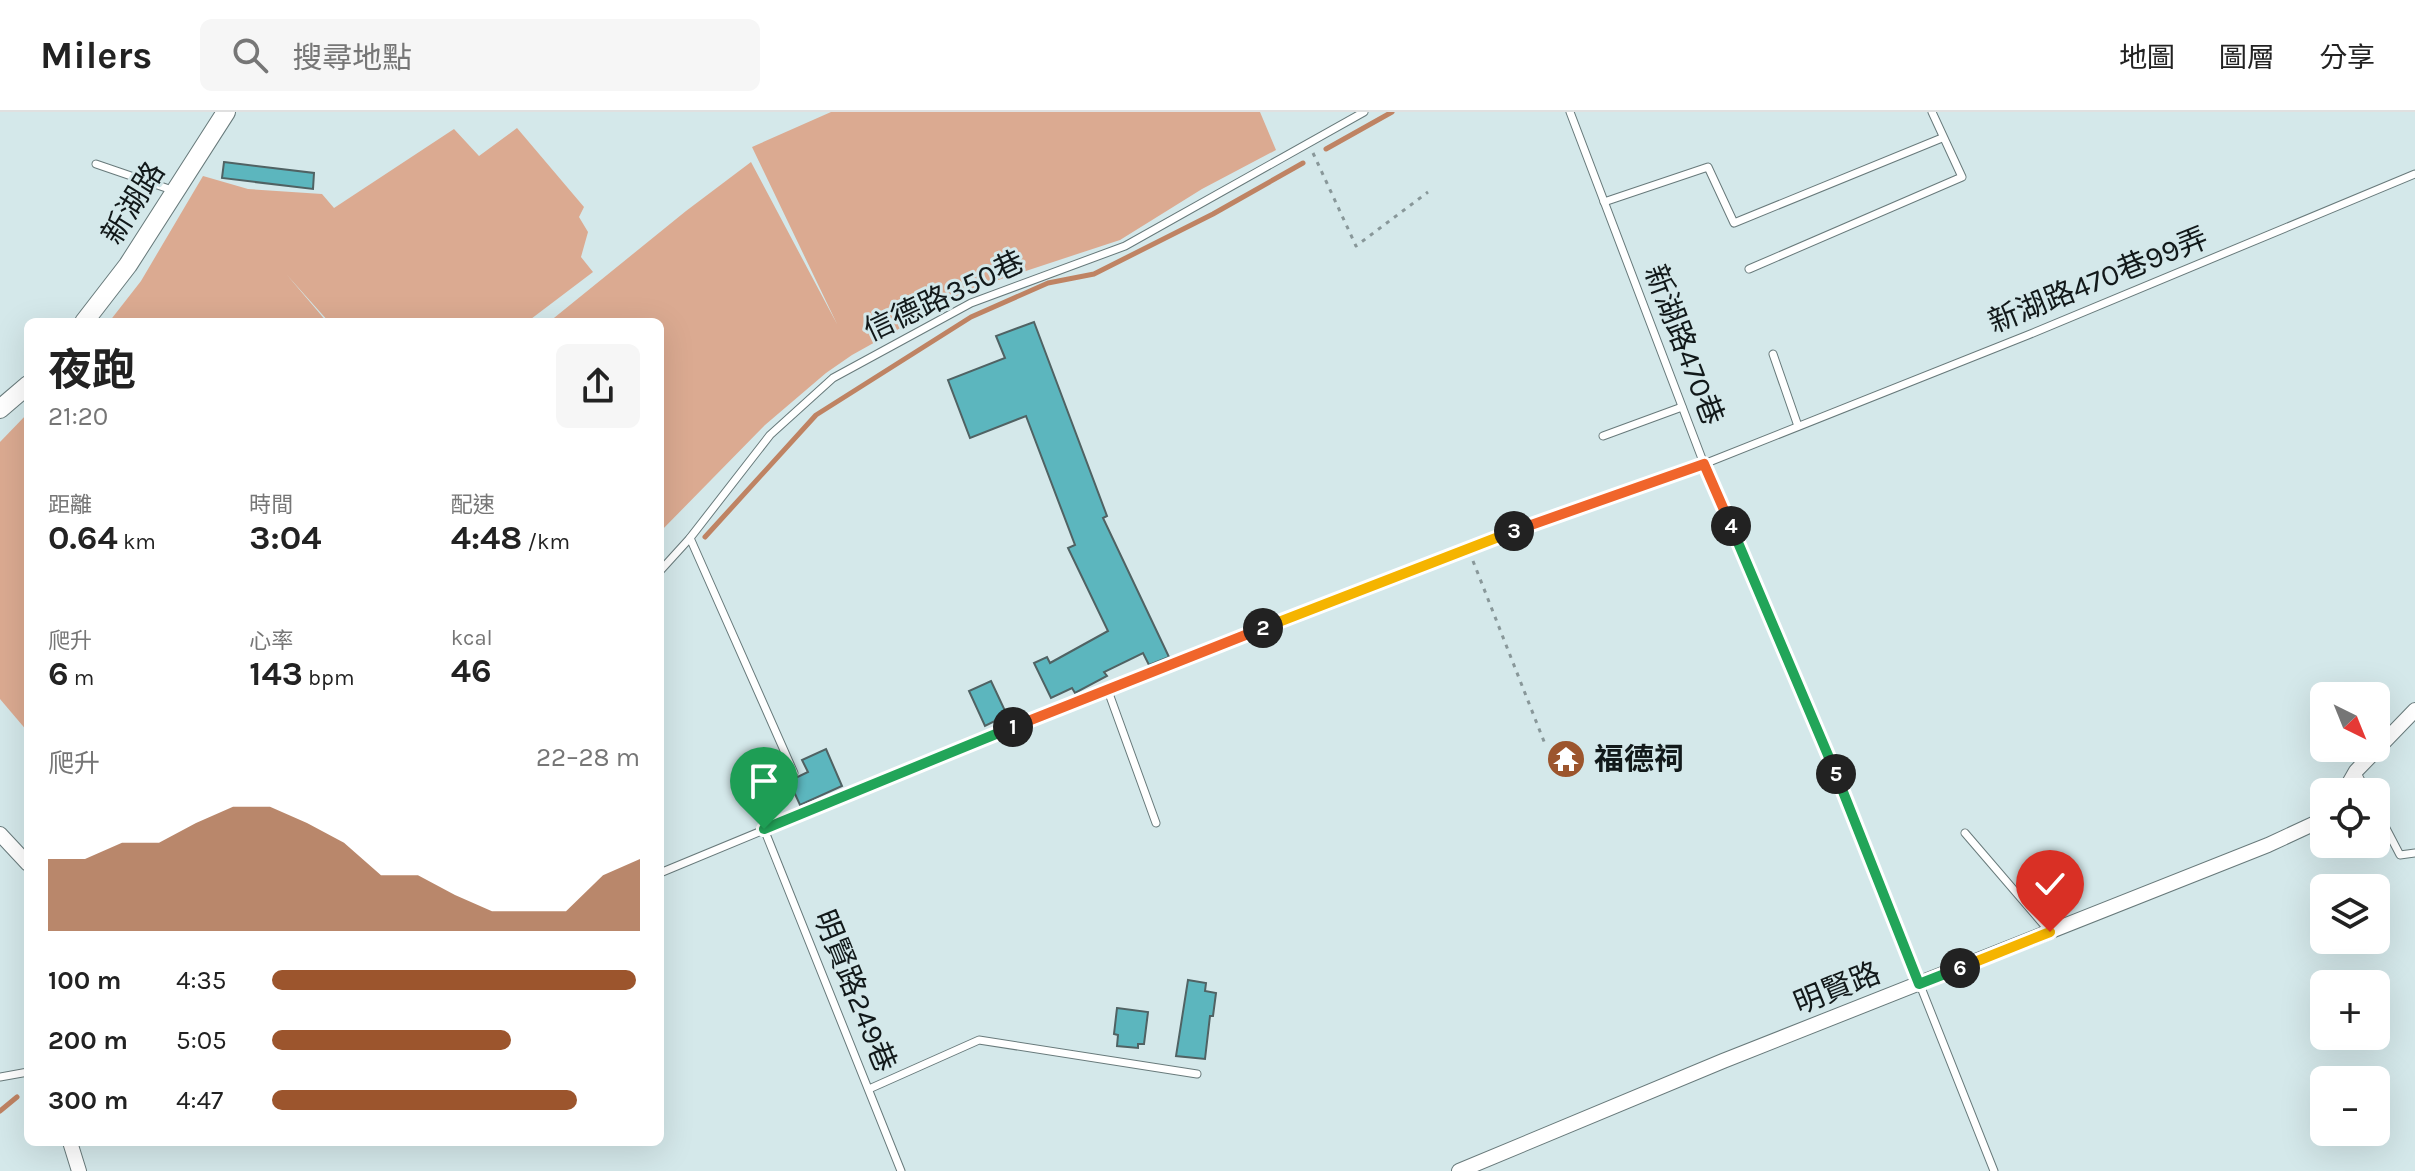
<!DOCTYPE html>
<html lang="zh-TW">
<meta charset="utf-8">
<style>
:root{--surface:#fff;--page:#f6f6f6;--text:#222;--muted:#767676;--line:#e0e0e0;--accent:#9c552d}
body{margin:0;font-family:Karla,"Noto Sans TC",sans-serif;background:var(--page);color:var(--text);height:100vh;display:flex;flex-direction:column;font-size:30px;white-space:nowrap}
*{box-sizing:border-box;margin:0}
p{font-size:26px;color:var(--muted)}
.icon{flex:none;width:44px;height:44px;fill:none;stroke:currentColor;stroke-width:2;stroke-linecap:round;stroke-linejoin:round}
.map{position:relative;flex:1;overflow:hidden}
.panel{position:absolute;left:24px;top:206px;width:640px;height:828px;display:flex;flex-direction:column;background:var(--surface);border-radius:12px;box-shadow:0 8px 32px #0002}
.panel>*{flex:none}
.needle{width:52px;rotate:137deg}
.buttons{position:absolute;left:2310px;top:570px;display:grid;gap:16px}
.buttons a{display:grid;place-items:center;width:80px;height:80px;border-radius:12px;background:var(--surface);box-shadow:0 8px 32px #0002;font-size:40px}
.pin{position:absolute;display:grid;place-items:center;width:68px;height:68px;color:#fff;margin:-82px -34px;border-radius:50% 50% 50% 0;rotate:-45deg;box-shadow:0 0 8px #0007}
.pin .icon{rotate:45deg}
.km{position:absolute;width:40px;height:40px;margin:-20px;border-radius:50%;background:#222;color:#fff;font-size:22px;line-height:40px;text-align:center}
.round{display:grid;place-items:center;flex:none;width:84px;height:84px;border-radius:12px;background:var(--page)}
.summary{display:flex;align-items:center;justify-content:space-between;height:136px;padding:0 24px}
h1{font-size:44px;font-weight:700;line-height:60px}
.stats{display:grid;grid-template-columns:repeat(3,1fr);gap:12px;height:136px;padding:8px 24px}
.stats div{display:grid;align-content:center}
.stats b{font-size:34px;font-weight:700}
.stats small{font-size:22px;font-weight:400}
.stats p{font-size:22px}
.chart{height:224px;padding:16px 24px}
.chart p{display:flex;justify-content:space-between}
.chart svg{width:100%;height:144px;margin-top:8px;fill:var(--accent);opacity:.7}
ul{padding:0 24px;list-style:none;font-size:26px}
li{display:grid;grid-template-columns:128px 96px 1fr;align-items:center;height:60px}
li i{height:20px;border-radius:10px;background:var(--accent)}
header{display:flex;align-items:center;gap:48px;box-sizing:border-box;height:112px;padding:0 40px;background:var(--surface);border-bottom:2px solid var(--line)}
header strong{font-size:38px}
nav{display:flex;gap:44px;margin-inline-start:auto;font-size:28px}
.search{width:560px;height:72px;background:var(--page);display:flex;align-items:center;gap:20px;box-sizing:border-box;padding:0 28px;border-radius:12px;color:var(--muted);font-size:30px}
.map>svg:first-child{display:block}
.green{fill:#dbaa91}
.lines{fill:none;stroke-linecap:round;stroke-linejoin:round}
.stream{stroke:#bf8363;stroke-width:5}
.building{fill:#5cb6be;stroke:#506263;stroke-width:2}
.service-casing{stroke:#687a7b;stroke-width:9}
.minor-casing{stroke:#687a7b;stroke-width:16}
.tertiary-casing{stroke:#687a7b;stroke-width:20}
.path{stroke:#889799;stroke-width:3;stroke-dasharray:4 6;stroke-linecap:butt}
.service{stroke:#fff;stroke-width:7}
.minor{stroke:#fff;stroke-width:14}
.tertiary{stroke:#fff;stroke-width:18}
.split-1-casing{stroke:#fff;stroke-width:16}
.split-2-casing{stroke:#fff;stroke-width:16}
.split-3-casing{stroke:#fff;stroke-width:16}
.split-4-casing{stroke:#fff;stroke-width:16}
.split-5-casing{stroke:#fff;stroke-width:16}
.split-6-casing{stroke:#fff;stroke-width:16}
.split-7-casing{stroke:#fff;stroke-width:16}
.split-1{stroke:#22a559;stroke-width:10}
.split-2{stroke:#f0652b;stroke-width:10}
.split-3{stroke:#f5b400;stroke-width:10}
.split-4{stroke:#f0652b;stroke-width:10}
.split-5{stroke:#22a559;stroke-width:10}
.split-6{stroke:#22a559;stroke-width:10}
.split-7{stroke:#f5b400;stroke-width:10}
.labels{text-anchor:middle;stroke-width:6;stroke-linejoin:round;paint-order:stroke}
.street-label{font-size:30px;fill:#12191a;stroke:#d4e8ea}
.poi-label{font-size:30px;font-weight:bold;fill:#12191a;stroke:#d4e8ea;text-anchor:start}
</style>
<header>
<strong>Milers</strong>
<div class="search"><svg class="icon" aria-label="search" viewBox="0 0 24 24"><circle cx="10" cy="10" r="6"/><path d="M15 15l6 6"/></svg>搜尋地點</div>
<nav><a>地圖</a><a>圖層</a><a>分享</a></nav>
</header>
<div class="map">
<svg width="2415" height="1059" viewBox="0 0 2415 1059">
<rect width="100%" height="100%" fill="#d4e8ea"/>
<!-- green -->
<g class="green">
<path d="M831,0H1260L1276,38L1202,77L1120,128L992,170L922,204L852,243L826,261L765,313L660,420V210H549L686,99L751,50L837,212L752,35Z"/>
<path d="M517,16L584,95L579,105L588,120L581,145L593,160L527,210H329L287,163L327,210H109L141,169L203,64L248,77L322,82L334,96L454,17L479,44Z"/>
<path d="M28,301V620L0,587V330Z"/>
</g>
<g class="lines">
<!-- stream -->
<g class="stream">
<path d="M1326,37L1392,0"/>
<path d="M705,425L816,303L971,205L1048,171L1094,162L1213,102L1303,51"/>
<path d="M0,999L17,985"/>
</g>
</g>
<!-- building -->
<g class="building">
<path d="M224,50L314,61L313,77L222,66Z"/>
<path d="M1034,210L1107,404L1103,406L1169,545L1149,553L1143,541L1104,560L1107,564L1075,581L1072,576L1051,586L1034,551L1047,545L1050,551L1108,519L1068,436L1075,433L1026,304L970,326L948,268L1005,246L996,224Z"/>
<path d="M991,569L1007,603L985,614L969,579Z"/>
<path d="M826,637L842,674L800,693L789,669L808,660L802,648Z"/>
<path d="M1188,868L1206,871L1205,879L1216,881L1213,904H1210L1205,947L1176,944Z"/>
<path d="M1117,896L1148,900L1144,932H1138V936L1117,934L1118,923L1114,922Z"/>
</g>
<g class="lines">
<defs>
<g id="service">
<path d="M1570,0L1704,352L1815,609L1994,1059"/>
<path d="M96,52L172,78"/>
<path d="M1604,90L1708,55L1734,111L1942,26"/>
<path d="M1749,157L1962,65L1932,0"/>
<path d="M1773,242L1798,314"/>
<path d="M1603,324L1682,295"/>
<path d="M690,426L794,661"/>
<path d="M660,459L690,426L770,323L833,266L971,191L1125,134L1364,0"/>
<path d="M1107,576L1156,711"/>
<path d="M2357,661L2367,680"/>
<path d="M2376,697L2400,743L2415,741"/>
<path d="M764,717L901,1059"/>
<path d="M1965,721L2050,820"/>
<path d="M660,761L1107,576L1561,400L1704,352L2028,223L2415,62"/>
<path d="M0,965L28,960"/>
<path d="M869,977L979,928L1197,962"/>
</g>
<g id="minor">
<path d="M2344,680L2356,659L2415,598"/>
<path d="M0,722L28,752"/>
<path d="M70,1030L79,1059"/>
<path d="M1459,1059L1723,949L2268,733L2324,707"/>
</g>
<g id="tertiary">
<path d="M84,210L128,153L226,0"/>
<path d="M0,297L28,273"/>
</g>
</defs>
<!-- service casing -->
<use href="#service" class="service-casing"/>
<!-- minor casing -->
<use href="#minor" class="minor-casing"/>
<!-- tertiary casing -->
<use href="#tertiary" class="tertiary-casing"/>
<!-- path -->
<g class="path">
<path d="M1313,41L1356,134L1428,80"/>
<path d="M1473,449L1545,632"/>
</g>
<!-- service -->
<use href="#service" class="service"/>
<!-- minor -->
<use href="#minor" class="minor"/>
<!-- tertiary -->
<use href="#tertiary" class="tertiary"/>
</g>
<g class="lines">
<defs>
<path id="split-1" d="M764,717L1013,615"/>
<path id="split-2" d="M1013,615L1263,516"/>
<path id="split-3" d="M1263,516L1514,419"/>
<path id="split-4" d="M1514,419L1704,352L1731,414"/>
<path id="split-5" d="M1731,414L1836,662"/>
<path id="split-6" d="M1836,662L1919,872L1960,856"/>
<path id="split-7" d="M1960,856L2050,820"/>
</defs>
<!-- split-1 casing -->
<use href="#split-1" class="split-1-casing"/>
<!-- split-2 casing -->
<use href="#split-2" class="split-2-casing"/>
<!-- split-3 casing -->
<use href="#split-3" class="split-3-casing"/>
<!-- split-4 casing -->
<use href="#split-4" class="split-4-casing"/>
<!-- split-5 casing -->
<use href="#split-5" class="split-5-casing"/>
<!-- split-6 casing -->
<use href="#split-6" class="split-6-casing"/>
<!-- split-7 casing -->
<use href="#split-7" class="split-7-casing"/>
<!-- split-1 -->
<use href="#split-1" class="split-1"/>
<!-- split-2 -->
<use href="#split-2" class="split-2"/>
<!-- split-3 -->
<use href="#split-3" class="split-3"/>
<!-- split-4 -->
<use href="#split-4" class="split-4"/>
<!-- split-5 -->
<use href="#split-5" class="split-5"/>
<!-- split-6 -->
<use href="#split-6" class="split-6"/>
<!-- split-7 -->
<use href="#split-7" class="split-7"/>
</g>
<!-- icons -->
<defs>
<symbol id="temple-disc" viewBox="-11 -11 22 22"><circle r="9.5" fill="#9c552d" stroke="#d4e8ea"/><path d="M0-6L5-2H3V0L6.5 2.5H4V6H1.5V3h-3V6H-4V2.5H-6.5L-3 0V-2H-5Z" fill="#fff"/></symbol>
</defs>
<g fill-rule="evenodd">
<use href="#temple-disc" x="1544" y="625" width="44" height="44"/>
</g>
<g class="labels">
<!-- street labels -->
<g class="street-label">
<text transform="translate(133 91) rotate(-58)" y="10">新湖路</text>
<text transform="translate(2098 168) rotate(-22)" y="10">新湖路470巷99弄</text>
<text transform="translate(944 184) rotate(-25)" y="10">信德路350巷</text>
<text transform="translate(1684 233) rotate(69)" y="10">新湖路470巷</text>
<text transform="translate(1837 876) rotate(-22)" y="10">明賢路</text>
<text transform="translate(855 879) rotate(68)" y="10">明賢路249巷</text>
</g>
<!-- poi labels -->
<g class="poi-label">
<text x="1594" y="657">福德祠</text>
</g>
</g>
</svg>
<div class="buttons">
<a><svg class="needle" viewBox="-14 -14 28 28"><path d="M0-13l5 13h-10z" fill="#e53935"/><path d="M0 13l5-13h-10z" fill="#767676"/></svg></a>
<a><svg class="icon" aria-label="locate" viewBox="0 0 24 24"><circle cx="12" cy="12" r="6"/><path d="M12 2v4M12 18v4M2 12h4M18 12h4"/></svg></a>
<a><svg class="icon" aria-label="layers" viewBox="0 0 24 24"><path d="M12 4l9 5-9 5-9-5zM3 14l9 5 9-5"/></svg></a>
<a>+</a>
<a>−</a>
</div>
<div class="pin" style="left:764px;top:717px;background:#1e9e55"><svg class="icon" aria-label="arrive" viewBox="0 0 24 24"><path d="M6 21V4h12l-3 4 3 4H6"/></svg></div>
<div class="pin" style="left:2050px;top:820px;background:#d93025"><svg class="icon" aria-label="check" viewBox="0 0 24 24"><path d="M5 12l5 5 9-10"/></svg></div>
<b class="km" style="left:1013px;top:615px">1</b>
<b class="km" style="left:1263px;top:516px">2</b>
<b class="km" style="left:1514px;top:419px">3</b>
<b class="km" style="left:1731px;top:414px">4</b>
<b class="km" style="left:1836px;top:662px">5</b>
<b class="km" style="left:1960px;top:856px">6</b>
<section class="panel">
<div class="summary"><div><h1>夜跑</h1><p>21:20</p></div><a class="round"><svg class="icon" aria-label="share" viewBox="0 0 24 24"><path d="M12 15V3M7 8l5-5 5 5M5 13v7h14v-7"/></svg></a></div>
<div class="stats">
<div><p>距離</p><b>0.64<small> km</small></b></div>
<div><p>時間</p><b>3:04</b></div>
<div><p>配速</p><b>4:48<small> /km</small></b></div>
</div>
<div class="stats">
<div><p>爬升</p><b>6<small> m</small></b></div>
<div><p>心率</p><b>143<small> bpm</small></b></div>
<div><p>kcal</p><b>46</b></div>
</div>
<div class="chart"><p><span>爬升</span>22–28 m</p>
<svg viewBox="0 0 160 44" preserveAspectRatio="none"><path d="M0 44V22L10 22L20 17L30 17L40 11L50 6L60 6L70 11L80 17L90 27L100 27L110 33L120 38L130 38L140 38L150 27L160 22V44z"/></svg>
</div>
<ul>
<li><b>100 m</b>4:35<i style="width:99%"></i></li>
<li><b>200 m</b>5:05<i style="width:65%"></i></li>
<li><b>300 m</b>4:47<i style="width:83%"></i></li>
</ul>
</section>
</div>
